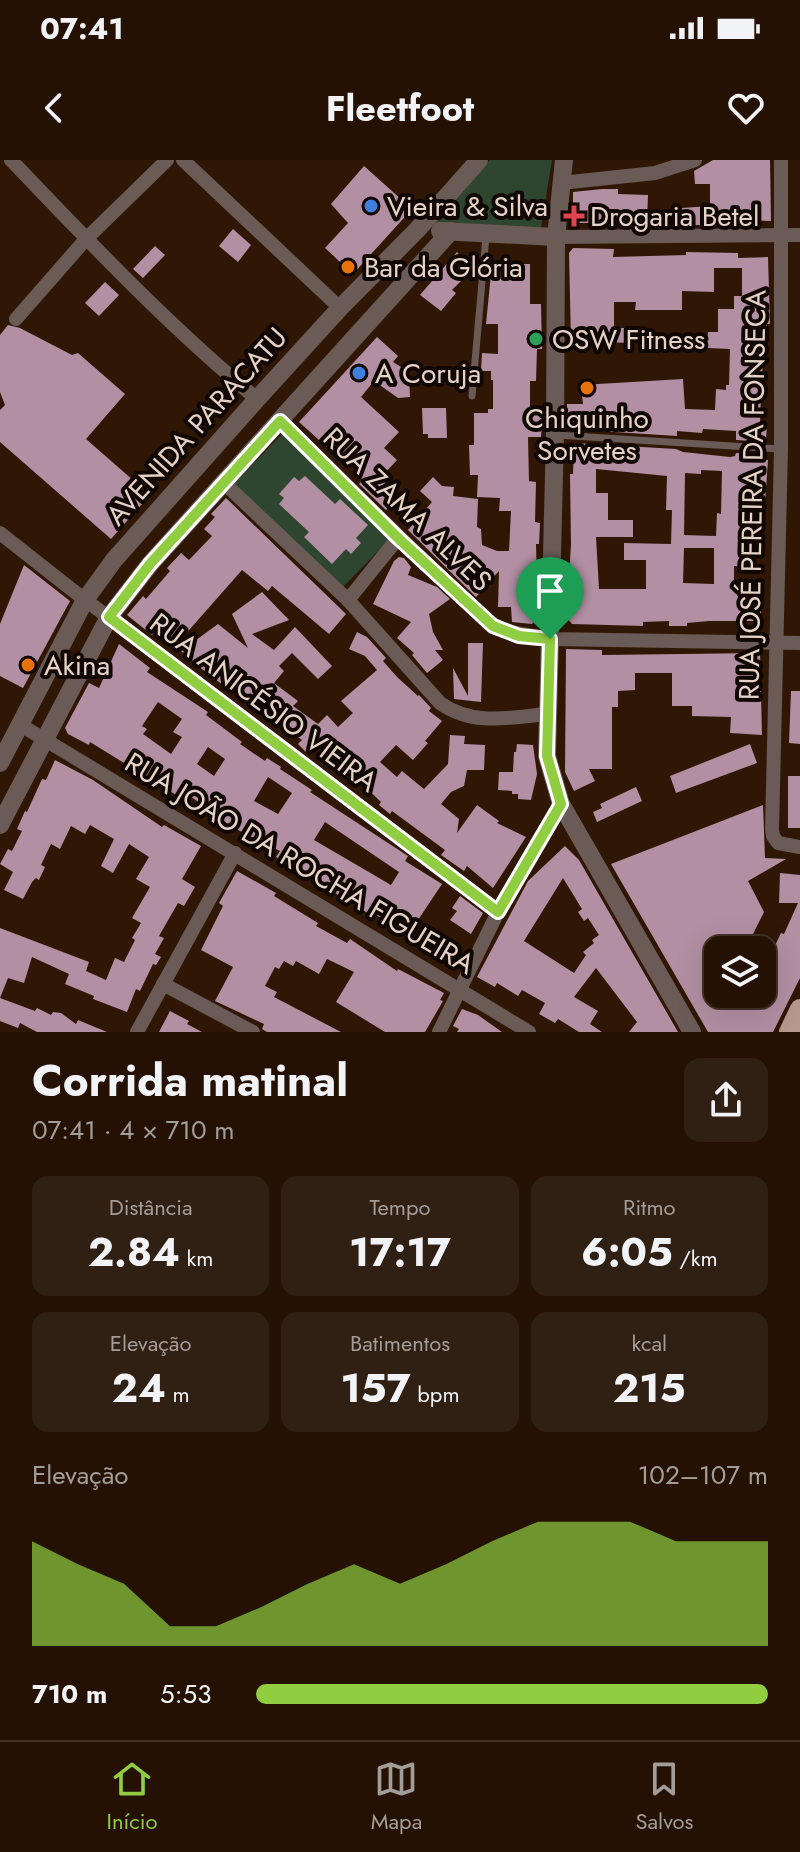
<!DOCTYPE html>
<html lang="pt">
<meta charset="utf-8">
<style>
:root{--surface:#241104;--page:#301f13;--text:#f1f3f6;--muted:#a39d9a;--line:#413126;--accent:#90cd41}
body{margin:0;font-family:Jost,sans-serif;background:var(--page);color:var(--text);height:100vh;display:flex;flex-direction:column;font-size:30px;white-space:nowrap}
*{box-sizing:border-box;margin:0}
p{font-size:26px;color:var(--muted)}
.icon{flex:none;width:44px;height:44px;fill:none;stroke:currentColor;stroke-width:2;stroke-linecap:round;stroke-linejoin:round}
.map{position:relative;height:872px;overflow:hidden}
.side{display:flex;flex-direction:column;background:var(--surface);flex:1}
.side>*{flex:none}
.tools{position:absolute;left:704px;top:776px;display:grid;gap:16px}
.tools a{display:grid;place-items:center;width:72px;height:72px;border-radius:16px;background:var(--surface);box-shadow:0 8px 32px #0002,0 0 0 2px var(--line);font-size:40px}
.pin{position:absolute;display:grid;place-items:center;width:68px;height:68px;color:#fff;margin:-82px -34px;border-radius:50% 50% 50% 0;rotate:-45deg;box-shadow:0 0 8px #0007}
.pin .icon{rotate:45deg}
.round{display:grid;place-items:center;flex:none;width:84px;height:84px;border-radius:16px;background:var(--page)}
.summary{display:flex;align-items:center;justify-content:space-between;height:136px;padding:0 32px}
h1{font-size:44px;font-weight:700;line-height:60px}
.stats{display:grid;grid-template-columns:repeat(3,1fr);gap:12px;height:136px;padding:8px 32px}
.stats div{display:grid;align-content:center;border-radius:16px;background:var(--page);text-align:center}
.stats b{font-size:40px;font-weight:700}
.stats small{font-size:22px;font-weight:400}
.stats p{font-size:22px}
.chart{height:224px;padding:16px 32px}
.chart p{display:flex;justify-content:space-between}
.chart svg{width:100%;height:144px;margin-top:8px;fill:var(--accent);opacity:.7}
ul{padding:0 32px;list-style:none;font-size:26px}
li{display:grid;grid-template-columns:128px 96px 1fr;align-items:center;height:60px}
li i{height:20px;border-radius:10px;background:var(--accent)}
.status{display:flex;justify-content:space-between;align-items:center;height:56px;padding:0 40px;background:var(--surface);direction:ltr}
.status svg{height:22px;fill:currentColor}
header{display:flex;justify-content:space-between;align-items:center;height:104px;padding:0 32px;background:var(--surface);font-size:36px;font-weight:700}
.tabs{display:flex;justify-content:space-around;align-items:center;height:112px;border-top:2px solid var(--line);background:var(--surface);font-size:22px;color:var(--muted)}
.tabs a{display:grid;justify-items:center;gap:4px}
.tabs .current{color:var(--accent)}
.map>svg:first-child{display:block}
.green{fill:#2e4530}
.building{fill:#b28fa3;fill-rule:evenodd}
.lines{fill:none;stroke-linecap:round;stroke-linejoin:round}
.service{stroke:#6a5b56;stroke-width:7}
.minor{stroke:#6a5b56;stroke-width:14}
.tertiary{stroke:#6a5b56;stroke-width:18}
.primary{stroke:#b6988d;stroke-width:20}
.route-casing{stroke:#fff;stroke-width:16}
.route{stroke:#90cd41;stroke-width:10}
.shop-dot{fill:#3f7fe0;stroke:#100602;stroke-width:3}
.health-dot{fill:#e0444e;stroke:#100602;stroke-width:3}
.food-dot{fill:#e8710a;stroke:#100602;stroke-width:3}
.leisure-dot{fill:#2e9e5b;stroke:#100602;stroke-width:3}
.labels{text-anchor:middle;stroke-width:8;stroke-linejoin:round;paint-order:stroke}
.poi-label{font-size:28px;fill:#e5d3c8;stroke:#100602;text-anchor:start}
.street-label{font-size:28px;fill:#e5d3c8;stroke:#100602}
</style>
<div class="status"><b>07:41</b><svg viewBox="0 0 49 12"><path d="M0 12V9h3v3zM5 12V6h3v6zM10 12V3h3v9zM15 12V0h3v12zM26 1h20v11H26zM47 4h2v5h-2z"/></svg></div>
<header><svg class="icon" aria-label="back" viewBox="0 0 24 24"><path d="M15 5l-7 7 7 7"/></svg>Fleetfoot<svg class="icon" aria-label="heart" viewBox="0 0 24 24"><path d="M12 20l-8-8c-3-5 5-10 8-4 3-6 11-1 8 4z"/></svg></header>
<div class="map">
<svg width="800" height="872" viewBox="0 0 800 872">
<rect width="100%" height="100%" fill="#301705"/>
<!-- green -->
<g class="green">
<path d="M490,0H552L541,68L431,66Z"/>
<path d="M283,273L391,378L342,428L234,324Z"/>
</g>
<!-- building -->
<g class="building">
<path d="M713,0H770L771,61L718,60V65H692V62H682V48L710,46V24H695L694,11Z"/>
<path d="M364,6L412,49L353,114L325,88L348,63L331,44Z"/>
<path d="M602,29H618V34L648,35L647,60L617,59V63H573V32Z"/>
<path d="M233,69L251,85L238,102L219,86Z"/>
<path d="M155,86L165,95L143,118L133,109Z"/>
<path d="M573,88L614,89L613,97L686,95V92L738,93V98L768,97L770,164H767L766,190H762L763,235H761L760,263H767L766,282L736,280V271L703,269L702,273L677,271V276L567,269V244H583L581,225L683,219L685,249L715,250L716,229L726,230V225H729L730,189L707,188L708,172H718V149H734V136H742V108H714V132L682,131V150H635L636,142H614V168H633L632,183L571,181L569,93Z"/>
<path d="M457,92L472,110L452,130L456,133L441,151L420,135Z"/>
<path d="M492,104H530V144H541L542,189H537L536,221H530V246H540L542,262L541,277H528L529,321L536,322L535,362L540,363L539,384H536L538,455L532,464L512,462L511,447H498L499,411L476,437L408,370L432,342L420,331L433,317L442,326L454,327L453,336L478,339L477,367L481,369L482,385L497,391H509L511,351H499L500,338L477,337L478,315H470L469,285H474V253H488V249H493V220H491V211H481L482,193L498,194V164H486Z"/>
<path d="M105,122L119,135L99,156L85,143Z"/>
<path d="M8,165L20,168L72,195L78,193L125,234L86,279L150,335L111,379L0,282V250L5,245L0,232V175Z"/>
<path d="M377,177L398,196L393,202L409,212L410,237L398,238L374,221L361,237L399,272L384,288L397,300L385,313L390,318L381,327L396,340L386,350L359,324L363,320L360,317L362,315L340,295L338,297L299,262Z"/>
<path d="M422,248H446L447,278H428V274H423Z"/>
<path d="M574,283L676,289L683,292L730,297L735,296L736,293L766,295L765,300H768L762,386H755V395H749V407L734,406V426L761,427V461H709L687,463V466H669V461L643,462V466L572,464L567,458V445L571,385L570,314H573ZM596,309L667,316L666,350H672L671,384L624,383V400H646V429H599L596,377H633V360H608V333H596ZM701,310L722,311L721,354L717,353L716,376L684,375L685,313L701,314ZM684,388H714V424L683,423Z"/>
<path d="M305,316L335,344L340,339L368,365L356,378L361,383L351,394L346,389L332,404L304,377L309,372L279,344L284,338L279,334L294,317L299,321Z"/>
<path d="M226,338L346,454L329,474L272,426L268,431L242,410L175,486L156,470L152,475L127,455L143,436L146,439L170,411L167,408L181,393L189,400L212,376L204,369L215,357L211,354Z"/>
<path d="M399,397L404,398L411,407L408,415L437,427L450,439L429,454L433,472L443,490H435L443,500L427,513L412,495L414,493L397,478L411,462L373,444L394,401Z"/>
<path d="M24,405L70,441L23,528L0,516V464Z"/>
<path d="M262,432L289,460L252,474L274,490L295,467L332,506L318,519L292,493L279,506L284,511L274,523L298,541L293,546L318,564L327,555L338,567L353,553L341,541L377,510L365,496L349,489L357,472L367,477L386,498L383,501L397,517L418,536L419,535L431,548L429,551L442,561L425,581L428,583L413,600L396,585L380,602L397,617L402,611L424,629L448,604L450,575L465,576L464,584L485,585L484,610H467L464,626L451,632L441,644L459,659L457,673L477,645L499,661L497,663L526,677L493,728L467,706L464,711L441,695L445,690L392,651L390,654L379,645L381,642L335,598L331,602L316,586L308,594L298,584L302,580L259,550L235,528L232,532L202,509L181,491L218,464L248,488L232,454Z"/>
<path d="M468,483H483L481,542L454,539L453,508L468,536Z"/>
<path d="M119,484L150,508L147,512L208,552L206,555L242,582L240,584L265,601L267,598L281,607L280,609L312,630L310,632L408,696L405,701L442,724L418,760L413,757L407,767L393,759L391,763L372,753L371,755L276,697L280,691L232,667L190,636L186,641L90,582L89,585L68,574L65,568L89,523L99,528ZM158,542L182,559L173,572L182,577L171,594L143,574L147,569L142,566ZM208,587L225,599L214,616L197,604ZM268,617L292,633L278,654L254,641ZM325,662L399,712L391,725L314,680Z"/>
<path d="M566,489L602,490V495L760,493L762,575L730,573L731,557L692,556V546H672V513H635V530L618,531V547H612V609H589L595,621L574,631L565,612Z"/>
<path d="M791,531H800V584L789,583Z"/>
<path d="M517,584L533,585L537,614L531,640L518,639V634H512V631L498,630L499,612H513L514,592H516Z"/>
<path d="M750,584L757,603L676,633L670,616Z"/>
<path d="M55,600L93,620L162,667L164,665L201,686L182,719L195,727L184,746L178,743L159,776L164,778L155,794L161,797L156,805L153,804L140,831L136,829L127,852L93,839L94,836L65,824L69,814L32,797L24,823L8,818L0,838V768L89,802L86,811L106,820L115,798L124,802L135,780L132,778L141,763L132,758L150,727L136,719L149,697L129,684L113,713L101,706L114,679L90,665L85,674L71,666L60,689L51,684L41,705L45,707L39,720L36,718L32,722L23,739L4,730L13,712L0,704L8,689L12,691L22,671L17,669L25,651L27,652L42,619L46,620Z"/>
<rect x="788" y="616" width="12" height="52"/>
<path d="M636,627L642,641L597,662L593,652L602,648L600,644Z"/>
<path d="M763,645L765,698L786,699L748,721L764,752L745,790H718V834H762V792L770,796L781,773L784,774L798,743H779L780,713L800,715V818L773,872H708L611,704Z"/>
<path d="M565,686L579,700L678,872H629L637,862L596,808L574,837L598,851L590,864L602,872H579L558,859L555,863L539,854L545,843L522,830L518,836L497,823L495,827L477,817L528,721ZM563,718L582,749L578,752L584,761L588,758L599,775L592,780L594,783L583,792L586,795L574,813L524,781Z"/>
<path d="M237,711L276,733L274,736L318,763L316,766L347,783L350,779L397,811L398,809L444,833L440,840L443,841L425,872H385L336,842L354,812L327,799L319,814L296,801L293,806L284,801L279,809L275,807L265,826L277,832L274,837L341,872H267L262,869L264,864L215,841L233,807L201,790L223,746L219,743Z"/>
<path d="M460,736L483,753L471,774L450,760L457,751L452,748Z"/>
<path d="M0,838L35,851L37,848L51,855L53,852L61,853L76,864L78,860L107,872H37L20,863L18,868L0,861Z"/>
<path d="M462,849L478,855L502,872H457L459,869L453,866Z"/>
<path d="M170,851L189,861L187,864L202,872H159Z"/>
</g>
<g class="lines">
<!-- service -->
<g class="service">
<path d="M472,236L486,76"/>
<path d="M557,275L780,289"/>
</g>
<!-- minor -->
<g class="minor">
<path d="M11,0C90,83 169,166 257,239"/>
<path d="M183,0L340,148"/>
<path d="M781,0V289L772,670L773,676L778,683L800,687"/>
<path d="M561,23L655,13L695,0"/>
<path d="M556,77L800,75"/>
<path d="M16,159L86,79L167,0"/>
<path d="M280,261L481,456L504,471L550,479L800,483"/>
<path d="M224,323L348,440L440,543C472,566 509,558 546,554"/>
<path d="M0,373L71,429L498,752"/>
<path d="M348,440L398,378"/>
<path d="M19,564L529,872"/>
<path d="M163,824L253,872"/>
<path d="M137,872L235,693"/>
<path d="M439,872L498,752L561,644"/>
</g>
<!-- tertiary -->
<g class="tertiary">
<path d="M564,0L556,77L555,275L547,596L561,644L692,872"/>
<path d="M440,71L556,77"/>
<path d="M0,603L85,440L114,400L257,239L340,148L417,70L479,0"/>
<path d="M0,665L109,457L150,404L451,71"/>
</g>
<!-- primary -->
<path class="primary" d="M789,872L800,849"/>
</g>
<g class="lines">
<defs>
<path id="route" d="M280,261L398,378L493,466L519,476L550,479L547,596L561,644L498,752L109,457L150,404Z"/>
</defs>
<!-- route casing -->
<use href="#route" class="route-casing"/>
<!-- route -->
<use href="#route" class="route"/>
</g>
<!-- markers -->
<g class="shop-dot">
<circle cx="371" cy="46" r="8"/>
<circle cx="359" cy="213" r="8"/>
</g>
<path class="health-dot" d="M570 44h8v8h8v8h-8v8h-8v-8h-8v-8h8z"/>
<g class="food-dot">
<circle cx="348" cy="107" r="8"/>
<circle cx="587" cy="228" r="8"/>
<circle cx="28" cy="505" r="8"/>
</g>
<circle class="leisure-dot" cx="536" cy="179" r="8"/>
<g class="labels">
<!-- poi labels -->
<g class="poi-label">
<text x="387" y="56">Vieira &amp; Silva</text>
<text x="590" y="66">Drogaria Betel</text>
<text x="364" y="117">Bar da Glória</text>
<text x="552" y="189">OSW Fitness</text>
<text x="375" y="223">A Coruja</text>
<text x="587" y="268" text-anchor="middle">Chiquinho<tspan x="587" dy="32">Sorvetes</tspan></text>
<text x="44" y="515">Akina</text>
</g>
<!-- street labels -->
<g class="street-label">
<text transform="translate(196 266) rotate(-48)" y="10">AVENIDA PARACATU</text>
<text transform="translate(752 335) rotate(-89)" y="10">RUA JOSÉ PEREIRA DA FONSECA</text>
<text transform="translate(408 349) rotate(44)" y="10">RUA ZAMA ALVES</text>
<text transform="translate(264 542) rotate(37)" y="10">RUA ANICÉSIO VIEIRA</text>
<text transform="translate(300 703) rotate(31)" y="10">RUA JOÃO DA ROCHA FIGUEIRA</text>
</g>
</g>
</svg>
<div class="tools">
<a><svg class="icon" aria-label="layers" viewBox="0 0 24 24"><path d="M12 4l9 5-9 5-9-5zM3 14l9 5 9-5"/></svg></a>
</div>
<div class="pin" style="left:550px;top:479px;background:#1e9e55"><svg class="icon" aria-label="arrive" viewBox="0 0 24 24"><path d="M6 21V4h12l-3 4 3 4H6"/></svg></div>
</div>
<section class="side">
<div class="summary"><div><h1>Corrida matinal</h1><p>07:41 · 4 × 710 m</p></div><a class="round"><svg class="icon" aria-label="share" viewBox="0 0 24 24"><path d="M12 15V3M7 8l5-5 5 5M5 13v7h14v-7"/></svg></a></div>
<div class="stats">
<div><p>Distância</p><b>2.84<small> km</small></b></div>
<div><p>Tempo</p><b>17:17</b></div>
<div><p>Ritmo</p><b>6:05<small> /km</small></b></div>
</div>
<div class="stats">
<div><p>Elevação</p><b>24<small> m</small></b></div>
<div><p>Batimentos</p><b>157<small> bpm</small></b></div>
<div><p>kcal</p><b>215</b></div>
</div>
<div class="chart"><p><span>Elevação</span>102–107 m</p>
<svg viewBox="0 0 160 44" preserveAspectRatio="none"><path d="M0 44V12L10 19L20 25L30 38L40 38L50 32L60 25L70 19L80 25L90 19L100 12L110 6L120 6L130 6L140 12L150 12L160 12V44z"/></svg>
</div>
<ul>
<li><b>710 m</b>5:53<i style="width:100%"></i></li>
</ul>
</section>
<nav class="tabs">
<a class="current"><svg class="icon" aria-label="home" viewBox="0 0 24 24"><path d="M3 11l9-7 9 7M6 9v11h12V9"/></svg>Início</a>
<a><svg class="icon" aria-label="map" viewBox="0 0 24 24"><path d="M3 6l6-2 6 2 6-2v14l-6 2-6-2-6 2zM9 4v14M15 6v14"/></svg>Mapa</a>
<a><svg class="icon" aria-label="saved" viewBox="0 0 24 24"><path d="M7 4h10v16l-5-4-5 4z"/></svg>Salvos</a>
</nav>
